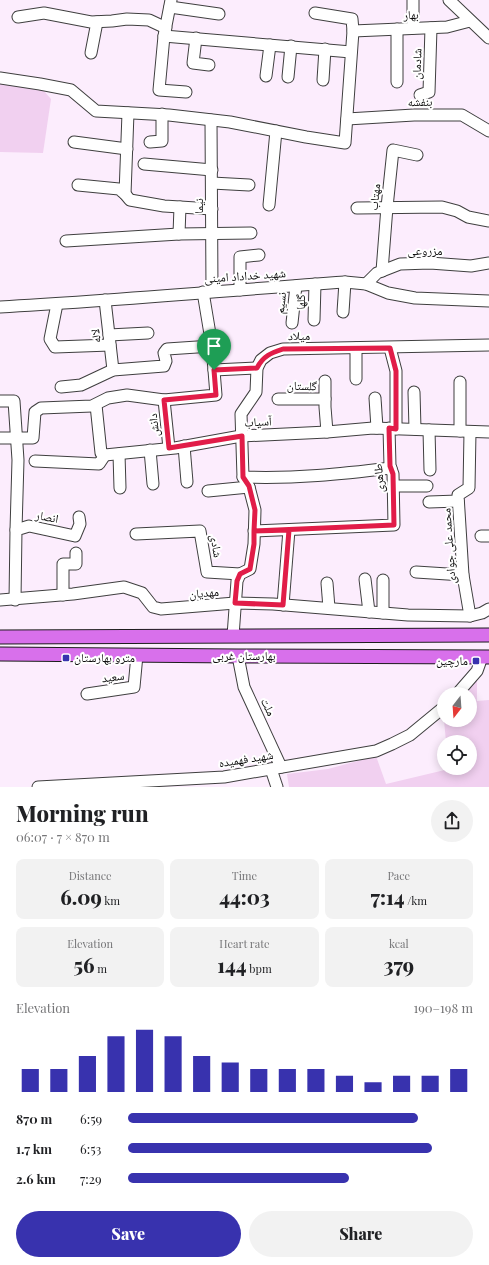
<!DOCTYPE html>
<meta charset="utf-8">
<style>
:root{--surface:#fff;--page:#f2f2f2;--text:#202124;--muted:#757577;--accent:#3832ae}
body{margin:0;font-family:"Playfair Display","Noto Naskh Arabic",serif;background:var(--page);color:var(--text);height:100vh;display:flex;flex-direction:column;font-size:15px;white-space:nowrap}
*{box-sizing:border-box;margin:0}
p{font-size:13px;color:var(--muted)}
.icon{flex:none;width:22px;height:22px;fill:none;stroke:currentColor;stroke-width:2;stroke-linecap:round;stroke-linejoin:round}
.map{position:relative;height:787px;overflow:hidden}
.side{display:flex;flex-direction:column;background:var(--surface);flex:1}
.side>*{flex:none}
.needle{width:26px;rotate:197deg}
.controls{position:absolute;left:437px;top:687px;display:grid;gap:8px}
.controls a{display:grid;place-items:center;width:40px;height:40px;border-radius:50%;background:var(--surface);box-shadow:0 2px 10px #0003;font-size:20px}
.pin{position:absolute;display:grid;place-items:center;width:34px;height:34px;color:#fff;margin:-41px -17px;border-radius:50% 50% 50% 0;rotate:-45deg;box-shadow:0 0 4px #0007}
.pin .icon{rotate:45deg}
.round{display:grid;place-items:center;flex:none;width:42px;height:42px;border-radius:21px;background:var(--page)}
.overview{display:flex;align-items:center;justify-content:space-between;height:68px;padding:0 16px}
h1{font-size:22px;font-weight:800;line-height:30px}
.figures{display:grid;grid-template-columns:repeat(3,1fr);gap:6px;height:68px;padding:4px 16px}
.figures div{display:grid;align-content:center;border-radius:8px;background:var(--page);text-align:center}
.figures b{font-size:20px;font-weight:800}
.figures small{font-size:11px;font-weight:400}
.figures p{font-size:11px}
.chart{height:112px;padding:8px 16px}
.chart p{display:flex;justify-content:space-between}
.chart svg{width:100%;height:72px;margin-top:4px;stroke:var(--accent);stroke-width:6}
.cta{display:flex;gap:8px;margin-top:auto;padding:8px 16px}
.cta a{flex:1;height:46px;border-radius:24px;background:var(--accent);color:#fff;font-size:16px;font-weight:800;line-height:46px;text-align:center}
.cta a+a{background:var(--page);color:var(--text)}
ul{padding:0 16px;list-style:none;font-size:13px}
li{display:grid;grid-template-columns:64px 48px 1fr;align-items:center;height:30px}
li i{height:10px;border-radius:5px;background:var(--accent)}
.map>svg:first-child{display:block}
.farmland{fill:#f1d0f0}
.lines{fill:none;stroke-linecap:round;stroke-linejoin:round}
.minor-casing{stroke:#3f3f3f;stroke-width:13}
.major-casing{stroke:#1d1d1d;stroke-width:15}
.minor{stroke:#fff;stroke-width:11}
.major{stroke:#d870eb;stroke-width:13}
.route-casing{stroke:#fff;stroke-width:8}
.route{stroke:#e11d48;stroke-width:5}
.poi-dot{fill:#3832ae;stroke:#fff;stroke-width:1.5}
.labels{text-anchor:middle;stroke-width:4;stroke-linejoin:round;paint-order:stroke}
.street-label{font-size:12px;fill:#0c0c0c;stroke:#fff}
.poi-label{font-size:12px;fill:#0c0c0c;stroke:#fff;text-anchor:start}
</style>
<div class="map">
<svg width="489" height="787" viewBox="0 0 489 787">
<rect width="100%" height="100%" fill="#fcedfd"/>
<!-- farmland -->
<g class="farmland">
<path d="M0,83L43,90L51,99L43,153L0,152Z"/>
<path d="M477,676V701L489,700V787H289L287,774L328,769L376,756L386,784L449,769V768H470V742H446L442,698L444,697V720H470V694H449Z"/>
</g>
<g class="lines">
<defs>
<g id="minor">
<path d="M171,0L164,36L159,90L186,92"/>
<path d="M449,0L489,38"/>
<path d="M170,7L219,14"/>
<path d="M18,17L44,13L91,22L112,21L127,19L149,20L166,28"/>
<path d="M413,28V0"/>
<path d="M353,31L447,27L470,21"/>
<path d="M164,36L351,52"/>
<path d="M196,38L193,63L209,65"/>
<path d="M91,53L97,22"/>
<path d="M266,76L270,45"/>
<path d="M288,77L291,46"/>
<path d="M0,78L40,84L71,90L96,111L169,115L230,122L306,137L345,143L353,31L352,19L315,13"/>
<path d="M323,80L325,49"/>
<path d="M397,82V29"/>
<path d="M420,95L429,92L431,28"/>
<path d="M347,119L414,115H462L489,131"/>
<path d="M211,120L212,291"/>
<path d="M74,142L127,149"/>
<path d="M150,142L162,141V114"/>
<path d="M144,164L212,170"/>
<path d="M212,183L249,185"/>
<path d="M78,185L119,189L125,194L130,200L164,206L212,209"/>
<path d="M125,194L128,113"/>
<path d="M269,205L276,131"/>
<path d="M357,208L442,207L457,211L468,217L489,221"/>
<path d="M179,234L180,207"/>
<path d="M66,241L179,234L251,233"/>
<path d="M382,271L387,207L393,150L417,155"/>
<path d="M366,284L377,273L400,264L430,263L471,266L489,263"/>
<path d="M240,290V257L259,255"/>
<path d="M105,300L113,370"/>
<path d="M57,304L50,339L55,347L110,345"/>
<path d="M0,307C115,301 230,290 345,282L366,284L388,293L415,298L489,301"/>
<path d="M343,312L345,282"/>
<path d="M314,320L315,284"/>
<path d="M292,323L296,286"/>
<path d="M109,335L148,333"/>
<path d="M390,348L396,371V429"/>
<path d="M214,370L257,368"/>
<path d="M356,379V348"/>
<path d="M325,381V407L327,432"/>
<path d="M61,387L81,385L113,370L164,366L166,361L164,353L167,349L212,346"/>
<path d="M414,392L415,429"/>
<path d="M375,398L377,428"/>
<path d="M278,399H325"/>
<path d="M164,400L169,448"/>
<path d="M0,401H14L18,460L16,530"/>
<path d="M96,405L101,453L105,455"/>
<path d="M429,430L430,470"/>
<path d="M460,431V382"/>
<path d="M0,438H33L35,412L41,408L92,406L108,398L127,395L164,400L216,395L212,346L203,292"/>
<path d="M184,446L187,482"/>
<path d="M150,450L153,484"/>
<path d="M119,454L120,488"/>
<path d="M105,455L175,448L241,436L327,432L373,428L489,432"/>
<path d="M35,461L99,464L105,455"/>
<path d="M243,477C294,479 341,474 391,468"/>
<path d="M393,486H427"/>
<path d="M208,491L249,487"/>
<path d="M429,502L458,501"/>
<path d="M254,531L394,525L393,474L390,466L389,428"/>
<path d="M136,534L200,531L207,572L240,574"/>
<path d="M481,536H489"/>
<path d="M416,572L463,575"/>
<path d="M365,579L369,612"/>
<path d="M383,580V613"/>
<path d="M327,583L329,608"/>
<path d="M63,595V564H76V553"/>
<path d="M0,600L73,594L124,587L142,593L153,607L161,609L235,603L273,604L408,615L470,616L482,613L489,609"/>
<path d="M15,600L16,530L29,526L75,536L80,524L79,517"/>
<path d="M283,605L289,530"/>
<path d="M470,616L463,575L458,495L469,488L470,432"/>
<path d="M233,636L237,581L240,574L250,569L254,544L255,510L249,487L243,477L241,414L256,392L257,368L261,360L270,353L283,349L489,345"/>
<path d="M238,656L244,687L281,767"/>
<path d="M87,694L134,687L137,655"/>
<path d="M457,694L477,671L482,657"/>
<path d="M271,769L277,787"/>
<path d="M38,787L224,777L376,751L392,744L410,735L444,707"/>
</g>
<g id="major">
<path d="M0,637L489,635"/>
<path d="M0,654L238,656L489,657"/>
</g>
</defs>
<!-- minor casing -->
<use href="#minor" class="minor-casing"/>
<!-- major casing -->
<use href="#major" class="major-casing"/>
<!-- minor -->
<use href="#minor" class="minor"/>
<!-- major -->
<use href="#major" class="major"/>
</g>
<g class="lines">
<defs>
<path id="route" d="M214,370L216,395L164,400L169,448L242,436L243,477L249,486L255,510L254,531L289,530L283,605L235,603L237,581L240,574L250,569L254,544V531L394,525L393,474L390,466L389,428L396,429V371L390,348L283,349C271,353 263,356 257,368L214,370"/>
</defs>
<!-- route casing -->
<use href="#route" class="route-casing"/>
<!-- route -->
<use href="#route" class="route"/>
</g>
<!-- markers -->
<g class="poi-dot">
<rect x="62" y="654" width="8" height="8" rx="2"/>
<rect x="472" y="657" width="8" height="8" rx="2"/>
</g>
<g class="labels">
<!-- street labels -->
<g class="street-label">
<text transform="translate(411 15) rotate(-2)" y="4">بهار</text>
<text transform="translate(417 64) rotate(-88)" y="4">شادمان</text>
<text transform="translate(420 102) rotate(-1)" y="4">بنفشه</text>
<text transform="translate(375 197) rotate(-84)" y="4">مهتاب</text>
<text transform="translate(199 206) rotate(-90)" y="4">نیما</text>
<text x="425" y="255">مزروعی</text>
<text transform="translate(245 276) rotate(-4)" y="4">شهید خداداد امینی</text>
<text transform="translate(301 302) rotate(-89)" y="4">گلها</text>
<text transform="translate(281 303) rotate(-84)" y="4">نسیم</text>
<text transform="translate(96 336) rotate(-97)" y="4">لاله</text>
<text transform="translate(299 336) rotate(-1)" y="4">میلاد</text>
<text transform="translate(302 386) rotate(1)" y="4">گلستان</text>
<text transform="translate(258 422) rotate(-3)" y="4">آسیاب</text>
<text transform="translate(154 425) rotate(-96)" y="4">دانش</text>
<text transform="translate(379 478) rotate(-95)" y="4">طاهری</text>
<text transform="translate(47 517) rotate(11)" y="4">انصار</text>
<text transform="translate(216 546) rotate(81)" y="4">شادی</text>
<text transform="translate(449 546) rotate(-94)" y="4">محمد علی جوادی</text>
<text transform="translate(204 593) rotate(-5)" y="4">مهدیان</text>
<text x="244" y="660">بهارستان غربی</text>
<text transform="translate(113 677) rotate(-8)" y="4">سعید</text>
<text transform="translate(268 707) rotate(65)" y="4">ملت</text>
<text transform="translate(246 759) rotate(-9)" y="4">شهید فهمیده</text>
</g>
<!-- poi labels -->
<g class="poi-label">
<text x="74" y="662">مترو بهارستان</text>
<text x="468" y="665" text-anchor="end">مارچین</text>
</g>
</g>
</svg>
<div class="controls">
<a><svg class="needle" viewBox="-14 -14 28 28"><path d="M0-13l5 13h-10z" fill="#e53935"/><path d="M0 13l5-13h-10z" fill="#757577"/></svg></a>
<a><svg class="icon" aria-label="locate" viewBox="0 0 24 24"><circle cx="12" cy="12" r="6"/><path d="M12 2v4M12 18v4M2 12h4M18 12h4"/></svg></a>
</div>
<div class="pin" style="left:214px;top:370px;background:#1e9e55"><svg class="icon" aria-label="arrive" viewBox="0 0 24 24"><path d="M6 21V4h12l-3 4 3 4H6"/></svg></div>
</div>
<section class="side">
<div class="overview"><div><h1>Morning run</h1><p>06:07 · 7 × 870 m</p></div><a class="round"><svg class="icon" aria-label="share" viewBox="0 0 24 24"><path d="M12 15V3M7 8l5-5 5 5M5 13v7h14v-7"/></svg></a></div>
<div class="figures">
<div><p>Distance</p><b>6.09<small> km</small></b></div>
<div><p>Time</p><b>44:03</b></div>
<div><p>Pace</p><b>7:14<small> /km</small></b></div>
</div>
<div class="figures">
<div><p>Elevation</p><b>56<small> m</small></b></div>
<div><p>Heart rate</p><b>144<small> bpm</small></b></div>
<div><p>kcal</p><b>379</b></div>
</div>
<div class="chart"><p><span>Elevation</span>190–198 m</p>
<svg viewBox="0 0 160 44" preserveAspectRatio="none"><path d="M5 44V30M15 44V30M25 44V22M35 44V10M45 44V6M55 44V10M65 44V22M75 44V26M85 44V30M95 44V30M105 44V30M115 44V34M125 44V38M135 44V34M145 44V34M155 44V30"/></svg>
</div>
<ul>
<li><b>870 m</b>6:59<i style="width:84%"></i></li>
<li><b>1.7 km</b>6:53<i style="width:88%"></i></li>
<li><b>2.6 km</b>7:29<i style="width:64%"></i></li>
</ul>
<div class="cta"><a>Save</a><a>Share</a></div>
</section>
